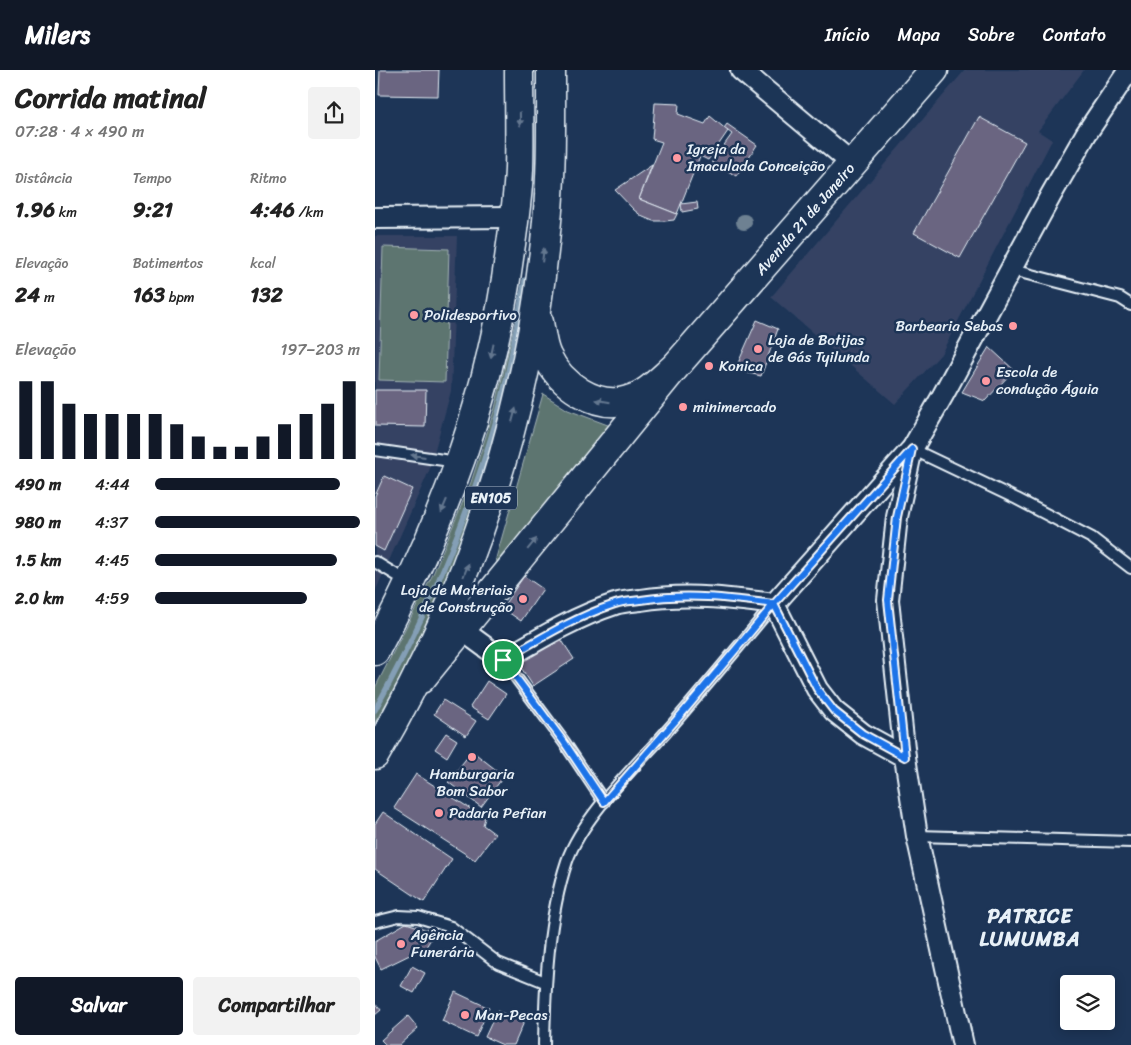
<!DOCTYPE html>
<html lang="pt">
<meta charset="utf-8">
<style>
:root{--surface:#fff;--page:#f2f2f2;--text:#222;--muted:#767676;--accent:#111827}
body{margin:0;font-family:Sriracha,sans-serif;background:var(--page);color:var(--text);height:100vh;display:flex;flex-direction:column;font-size:19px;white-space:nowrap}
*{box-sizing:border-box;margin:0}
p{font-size:16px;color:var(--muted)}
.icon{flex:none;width:28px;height:28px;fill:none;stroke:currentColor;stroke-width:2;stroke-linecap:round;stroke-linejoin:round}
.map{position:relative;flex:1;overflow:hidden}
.side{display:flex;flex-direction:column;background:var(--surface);width:375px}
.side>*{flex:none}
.buttons{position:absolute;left:685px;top:905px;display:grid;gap:10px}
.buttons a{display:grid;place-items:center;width:55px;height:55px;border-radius:5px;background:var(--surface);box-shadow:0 2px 12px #0003;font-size:25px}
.pin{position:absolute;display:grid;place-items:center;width:42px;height:42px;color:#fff;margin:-21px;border:2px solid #fff;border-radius:50%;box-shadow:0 1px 5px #0007}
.round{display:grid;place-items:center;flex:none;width:52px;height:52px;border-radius:5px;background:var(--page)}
.overview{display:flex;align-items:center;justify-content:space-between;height:85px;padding:0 15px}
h1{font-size:28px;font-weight:700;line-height:38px}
.stats{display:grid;grid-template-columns:repeat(3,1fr);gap:8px;height:85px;padding:5px 15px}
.stats div{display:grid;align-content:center}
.stats b{font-size:21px;font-weight:700}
.stats small{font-size:14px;font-weight:400}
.stats p{font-size:14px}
.chart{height:140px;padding:10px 15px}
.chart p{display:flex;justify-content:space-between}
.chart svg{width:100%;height:90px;margin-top:5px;stroke:var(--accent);stroke-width:6}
.action{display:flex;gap:10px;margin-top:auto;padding:10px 15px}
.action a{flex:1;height:58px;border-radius:5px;background:var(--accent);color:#fff;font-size:20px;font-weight:700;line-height:58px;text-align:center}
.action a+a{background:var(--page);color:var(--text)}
ul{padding:0 15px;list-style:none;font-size:16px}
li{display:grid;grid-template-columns:80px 60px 1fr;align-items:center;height:38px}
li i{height:12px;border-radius:6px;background:var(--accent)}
header{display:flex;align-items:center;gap:30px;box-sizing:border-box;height:70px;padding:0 25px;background:var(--accent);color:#fff}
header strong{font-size:24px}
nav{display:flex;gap:28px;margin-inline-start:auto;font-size:18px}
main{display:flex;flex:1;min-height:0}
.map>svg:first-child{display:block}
.built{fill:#344364}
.green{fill:#5d7470;stroke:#a2b2b4}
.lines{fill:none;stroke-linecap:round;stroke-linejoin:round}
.stream{stroke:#849fb6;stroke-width:5.5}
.building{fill:#6a6581;stroke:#e8f1f8}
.lane-casing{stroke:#e8f1f8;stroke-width:14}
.street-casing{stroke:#e8f1f8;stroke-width:24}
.secondary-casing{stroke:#e8f1f8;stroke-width:31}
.primary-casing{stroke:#e8f1f8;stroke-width:31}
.lane{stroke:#1d3557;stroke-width:10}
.street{stroke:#1d3557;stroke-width:20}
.secondary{stroke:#1d3557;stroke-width:28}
.primary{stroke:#1d3557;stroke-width:28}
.tree{fill:#6e8192}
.oneway{fill:#64778f}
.route-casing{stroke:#fff;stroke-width:10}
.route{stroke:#1a73e8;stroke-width:6}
.poi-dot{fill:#ff9aa2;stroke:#1d3557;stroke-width:2}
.labels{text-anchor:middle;stroke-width:5;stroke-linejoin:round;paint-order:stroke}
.shield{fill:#1d3557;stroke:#abb9c8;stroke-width:1}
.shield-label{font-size:14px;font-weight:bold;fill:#e8f1f8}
.poi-label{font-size:15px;fill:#e8f1f8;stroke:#1d3557;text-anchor:start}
.street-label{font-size:15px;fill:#e8f1f8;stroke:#1d3557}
.district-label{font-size:20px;font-weight:bold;letter-spacing:1px;fill:#e8f1f8;stroke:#1d3557}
</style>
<header>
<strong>Milers</strong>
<nav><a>Início</a><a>Mapa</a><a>Sobre</a><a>Contato</a></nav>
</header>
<main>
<section class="side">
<div class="overview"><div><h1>Corrida matinal</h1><p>07:28 · 4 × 490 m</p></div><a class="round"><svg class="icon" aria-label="share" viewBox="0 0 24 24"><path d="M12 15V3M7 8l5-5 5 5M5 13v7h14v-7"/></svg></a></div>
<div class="stats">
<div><p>Distância</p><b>1.96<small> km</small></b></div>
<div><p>Tempo</p><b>9:21</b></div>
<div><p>Ritmo</p><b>4:46<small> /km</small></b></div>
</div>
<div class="stats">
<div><p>Elevação</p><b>24<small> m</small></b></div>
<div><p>Batimentos</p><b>163<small> bpm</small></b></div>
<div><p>kcal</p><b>132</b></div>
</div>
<div class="chart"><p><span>Elevação</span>197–203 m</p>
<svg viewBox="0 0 160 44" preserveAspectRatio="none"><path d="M5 44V6M15 44V6M25 44V17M35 44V22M45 44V22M55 44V22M65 44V22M75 44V27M85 44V33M95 44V38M105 44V38M115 44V33M125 44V27M135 44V22M145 44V17M155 44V6"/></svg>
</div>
<ul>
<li><b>490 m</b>4:44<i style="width:90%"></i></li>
<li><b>980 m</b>4:37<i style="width:100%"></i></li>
<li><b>1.5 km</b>4:45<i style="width:89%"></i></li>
<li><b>2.0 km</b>4:59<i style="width:74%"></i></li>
</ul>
<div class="action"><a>Salvar</a><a>Compartilhar</a></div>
</section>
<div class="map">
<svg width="756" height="975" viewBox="0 0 756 975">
<rect width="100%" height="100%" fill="#1d3557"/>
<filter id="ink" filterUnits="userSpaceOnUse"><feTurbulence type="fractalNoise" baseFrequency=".02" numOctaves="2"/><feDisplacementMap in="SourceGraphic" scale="10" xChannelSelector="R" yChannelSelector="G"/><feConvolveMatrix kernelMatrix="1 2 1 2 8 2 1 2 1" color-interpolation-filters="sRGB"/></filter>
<g filter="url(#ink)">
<!-- built -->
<g class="built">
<path d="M590,0H709L663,61L677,70L566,284L520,334L396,227Z"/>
<path d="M0,166H82L76,321L54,401L0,522Z"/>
</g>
<!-- green -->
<g class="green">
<path d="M8,177L74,179L70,312L4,310Z"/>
<path d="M150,210C149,238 143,265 138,292C114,417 64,543 0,653V618L58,504L96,412L120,338Z"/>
<path d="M168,324L193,340L238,357L126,492H122L121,488Z"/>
</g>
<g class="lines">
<!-- stream -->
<path class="stream" d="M0,640C52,545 95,444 124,340C136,297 142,253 150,210"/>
</g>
<!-- building -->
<g class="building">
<path d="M5,0H64L63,26L4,25Z"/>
<path d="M280,33L304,34L303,44L330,54L335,46L353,61L333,90L325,86L302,144L264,129L287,72L277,69Z"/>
<path d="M604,47L650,72L585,188L539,163Z"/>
<path d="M352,54L382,75L361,106L337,92L357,64L349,58Z"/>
<path d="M277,95L264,129L302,144L299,150L290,151H278L268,147L259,140L240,120Z"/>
<path d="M322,132L323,139L307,142L306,134Z"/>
<path d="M382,250L403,259L386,306L360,300Z"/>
<path d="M614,277L639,300L610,331L587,322Z"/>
<path d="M0,320H51L50,357L0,356Z"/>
<path d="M9,406L37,419L9,481L0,476V426Z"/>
<path d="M149,506L168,519L146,551L127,538Z"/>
<path d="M184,566L199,589L158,616L143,593Z"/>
<path d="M112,611L131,624L114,649L95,637Z"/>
<path d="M68,630L101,651L91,666L59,644Z"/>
<path d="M71,663L82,670L72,687L60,679Z"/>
<path d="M97,681L129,706L106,737L73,712Z"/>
<path d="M41,704L110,748L108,755L120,764L100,790L19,738Z"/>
<path d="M8,742L77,789L49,832L0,799V754Z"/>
<path d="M31,853L60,862L51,877L6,899L0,887V871Z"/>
<path d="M37,896L50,903L39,923L26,916Z"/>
<path d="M80,922L114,938L101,967L67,951Z"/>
<path d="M0,932L6,940L0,945Z"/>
<path d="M122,941L149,952L139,975H128L110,967Z"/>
<path d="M33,946L43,958L24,975H11L6,970Z"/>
</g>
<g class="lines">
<defs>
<g id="lane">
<path d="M637,200L745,228L756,235"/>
<path d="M537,379L642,429L717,468L756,498"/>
<path d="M0,380L82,392"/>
<path d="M0,492L33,512"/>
<path d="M128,590L189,672L229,732"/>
<path d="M542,766L756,772"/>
<path d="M0,852L24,846L43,847L76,857L123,893L170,912"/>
<path d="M169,975C170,915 173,848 192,791C207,747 260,697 291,662C328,620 363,577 399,534"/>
</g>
<g id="street">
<path d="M366,0L478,94"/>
<path d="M0,148L140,147"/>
<path d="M399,534L535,381"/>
<path d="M399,534L442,619L459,641L488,664L530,687"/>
<path d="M87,560L128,590C164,569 200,547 240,534C248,531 258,531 266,530C312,523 354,528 399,534"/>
<path d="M588,975L542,766L530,687L513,530L522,447L537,379L568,325L676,125L711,64L754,0"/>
</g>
<path id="secondary" d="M46,609L300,297L559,0"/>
<g id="primary">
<path d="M164,252C166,262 167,276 172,286C185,314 221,340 253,330C272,325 286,309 300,297"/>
<path d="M0,581C69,452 116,327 135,181C139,154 143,126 144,99C145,66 144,33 144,0"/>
<path d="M0,685C95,522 156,339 172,151C177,101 176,50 176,0"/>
</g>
</defs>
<!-- lane casing -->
<use href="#lane" class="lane-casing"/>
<!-- street casing -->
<use href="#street" class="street-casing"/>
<!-- secondary casing -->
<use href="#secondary" class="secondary-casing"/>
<!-- primary casing -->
<use href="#primary" class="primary-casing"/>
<!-- lane -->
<use href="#lane" class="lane"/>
<!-- street -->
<use href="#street" class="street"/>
<!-- secondary -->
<use href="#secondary" class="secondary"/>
<!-- primary -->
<use href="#primary" class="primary"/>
</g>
<!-- trees -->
<circle class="tree" cx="369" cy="152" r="8"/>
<!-- one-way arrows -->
<defs><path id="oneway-solid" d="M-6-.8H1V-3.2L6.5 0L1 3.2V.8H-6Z" transform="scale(1.25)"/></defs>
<g class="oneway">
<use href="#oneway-solid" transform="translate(145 49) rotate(89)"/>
<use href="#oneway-solid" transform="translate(168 185) rotate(-83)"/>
<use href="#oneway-solid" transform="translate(117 281) rotate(102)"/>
<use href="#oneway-solid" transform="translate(228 331) rotate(-171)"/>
<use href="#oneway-solid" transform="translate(139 345) rotate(-75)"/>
<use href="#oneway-solid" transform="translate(43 386) rotate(-172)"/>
<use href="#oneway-solid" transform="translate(69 436) rotate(113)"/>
<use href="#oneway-solid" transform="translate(157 474) rotate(-51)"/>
<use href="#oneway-solid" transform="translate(91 500) rotate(-69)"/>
</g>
</g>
<g class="lines" filter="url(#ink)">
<defs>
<path id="route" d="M128,590L189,672L229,732L310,640L399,534L442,619L459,641L488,664L530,687L513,530L522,447L537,379L399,534C354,528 312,523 266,530C258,531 248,531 240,534C200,547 164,569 128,590"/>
</defs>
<!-- route casing -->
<use href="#route" class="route-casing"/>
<!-- route -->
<use href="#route" class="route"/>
</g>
<!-- markers -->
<g class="poi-dot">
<circle cx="302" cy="88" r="5"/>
<circle cx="39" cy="245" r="5"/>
<circle cx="638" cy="256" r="5"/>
<circle cx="383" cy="279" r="5"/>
<circle cx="334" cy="296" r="5"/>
<circle cx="611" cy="311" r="5"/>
<circle cx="308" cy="337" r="5"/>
<circle cx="148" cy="529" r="5"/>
<circle cx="97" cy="687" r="5"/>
<circle cx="64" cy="743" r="5"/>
<circle cx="26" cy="874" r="5"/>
<circle cx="90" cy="945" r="5"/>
</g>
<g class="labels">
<!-- shield labels -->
<rect class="shield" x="90" y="416.5" width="52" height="23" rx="4"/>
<g class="shield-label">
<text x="116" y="433">EN105</text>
</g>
<!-- poi labels -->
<g class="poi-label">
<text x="312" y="84">Igreja da<tspan x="312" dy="17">Imaculada Conceição</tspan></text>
<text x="49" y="250">Polidesportivo</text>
<text x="628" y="261" text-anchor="end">Barbearia Sebas</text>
<text x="393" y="275">Loja de Botijas<tspan x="393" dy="17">de Gás Tyilunda</tspan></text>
<text x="344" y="301">Konica</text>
<text x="621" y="307">Escola de<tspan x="621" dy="17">condução Águia</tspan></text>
<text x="318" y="342">minimercado</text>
<text x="138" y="525" text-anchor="end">Loja de Materiais<tspan x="138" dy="17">de Construção</tspan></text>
<text x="97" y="709" text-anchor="middle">Hamburgaria<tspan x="97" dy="17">Bom Sabor</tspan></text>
<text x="74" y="748">Padaria Pefian</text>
<text x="36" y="870">Agência<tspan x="36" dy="17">Funerária</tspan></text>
<text x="100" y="950">Man-Pecas</text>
</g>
<!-- street labels -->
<g class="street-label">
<text transform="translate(430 149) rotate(-49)" y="5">Avenida 21 de Janeiro</text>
</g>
<!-- district labels -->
<g class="district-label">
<text x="655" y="853">PATRICE<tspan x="655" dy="23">LUMUMBA</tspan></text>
</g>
</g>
</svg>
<div class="buttons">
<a><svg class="icon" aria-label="layers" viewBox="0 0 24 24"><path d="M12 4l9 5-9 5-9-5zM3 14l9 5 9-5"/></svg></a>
</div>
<div class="pin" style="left:128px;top:590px;background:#1e9e55"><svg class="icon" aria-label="arrive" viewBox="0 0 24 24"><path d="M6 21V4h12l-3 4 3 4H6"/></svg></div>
</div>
</main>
